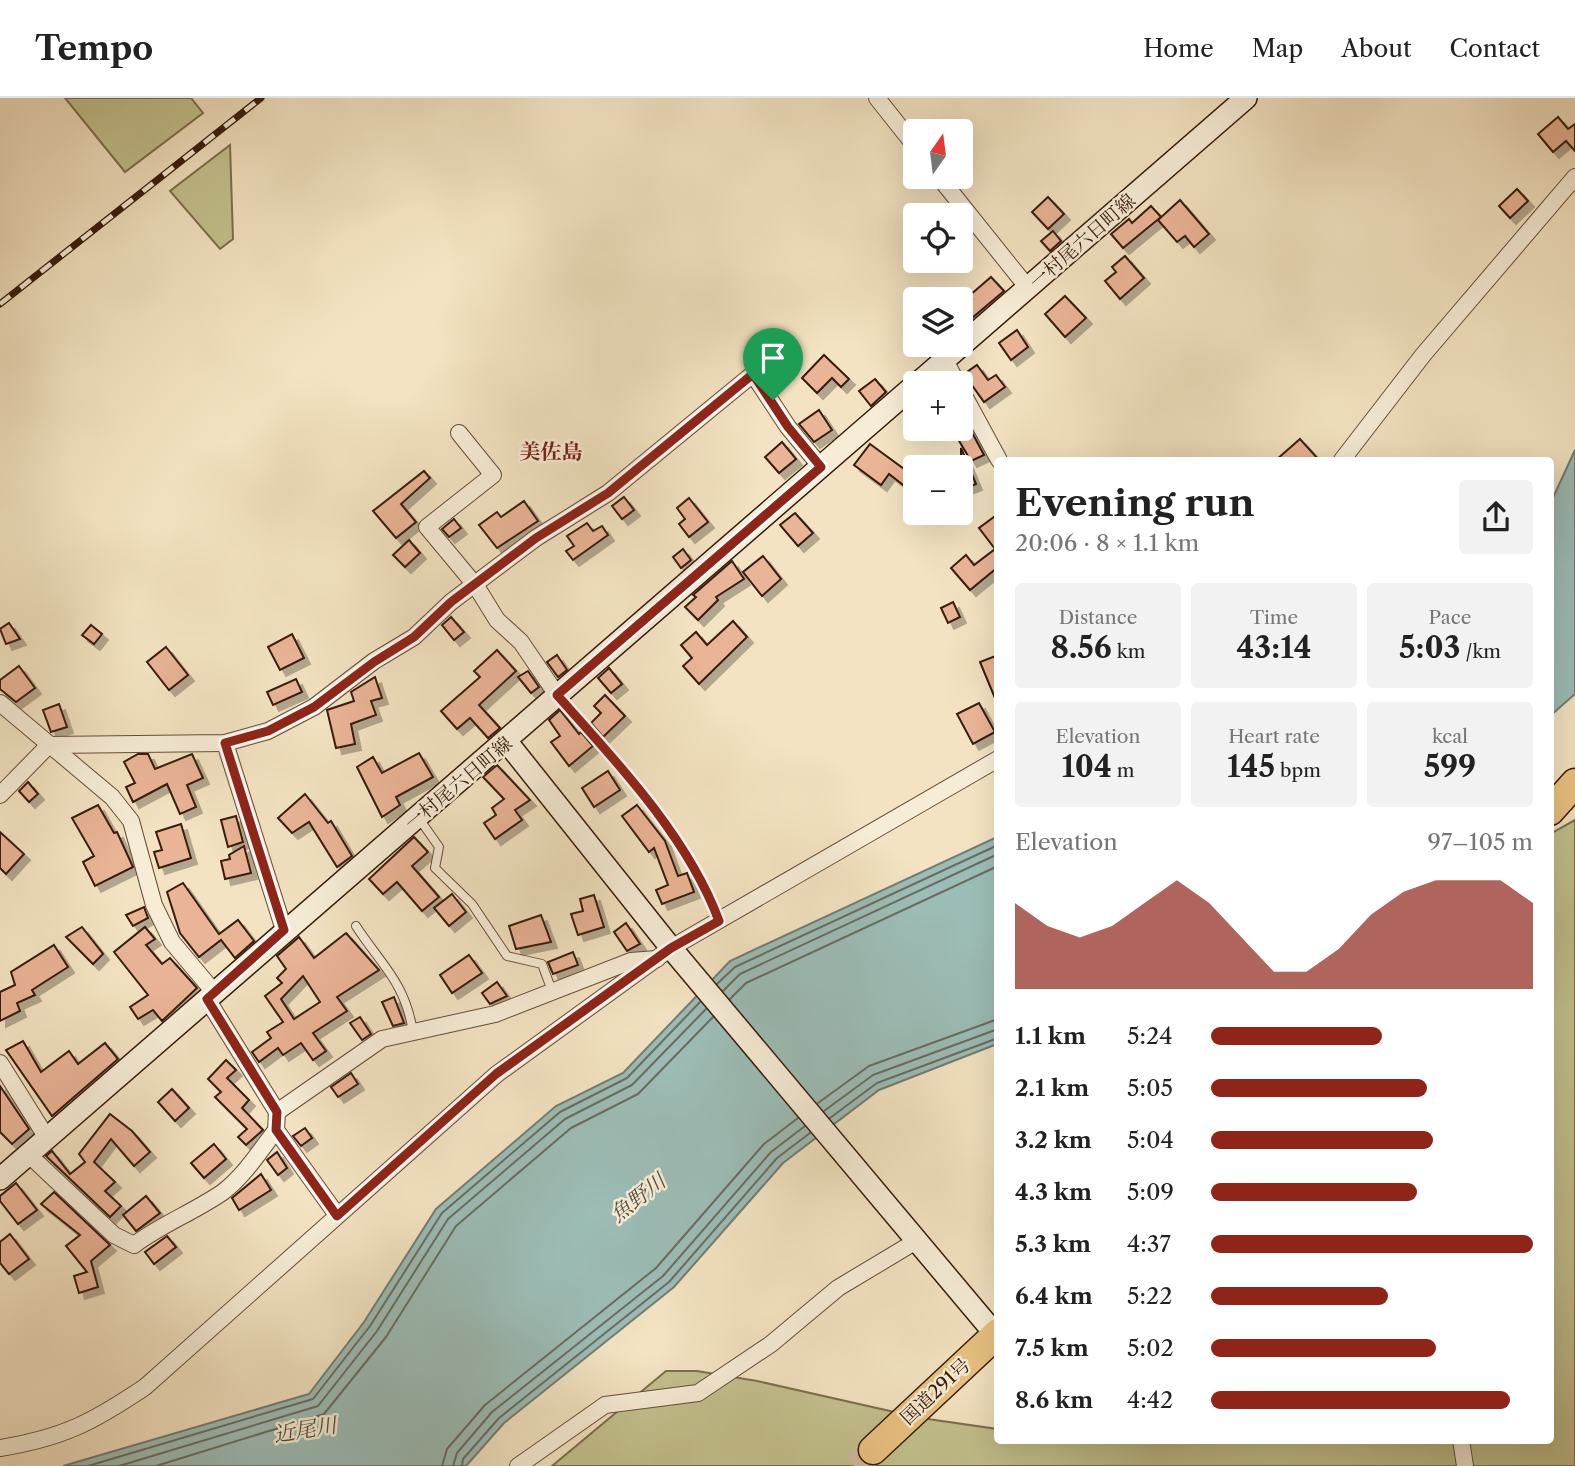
<!DOCTYPE html>
<meta charset="utf-8">
<style>
:root{--surface:#fff;--page:#f2f2f2;--text:#222;--muted:#767676;--line:#e0e0e0;--accent:#8f2418}
body{margin:0;font-family:"Libre Caslon Text","Noto Serif JP",serif;background:var(--page);color:var(--text);height:100vh;display:flex;flex-direction:column;font-size:26px;white-space:nowrap}
*{box-sizing:border-box;margin:0}
p{font-size:23px;color:var(--muted)}
.icon{flex:none;width:38px;height:38px;fill:none;stroke:currentColor;stroke-width:2;stroke-linecap:round;stroke-linejoin:round}
.map{position:relative;flex:1;overflow:hidden}
.details{position:absolute;left:994px;top:359px;width:560px;height:987px;display:flex;flex-direction:column;background:var(--surface);border-radius:7px;box-shadow:0 7px 28px #0002}
.details>*{flex:none}
.needle{width:46px;rotate:14deg}
.controls{position:absolute;left:903px;top:21px;display:grid;gap:14px}
.controls a{display:grid;place-items:center;width:70px;height:70px;border-radius:7px;background:var(--surface);box-shadow:0 7px 28px #0002;font-size:35px}
.pin{position:absolute;display:grid;place-items:center;width:60px;height:60px;color:#fff;margin:-72px -30px;border-radius:50% 50% 50% 0;rotate:-45deg;box-shadow:0 0 7px #0007}
.pin .icon{rotate:45deg}
.round{display:grid;place-items:center;flex:none;width:74px;height:74px;border-radius:7px;background:var(--page)}
.summary{display:flex;align-items:center;justify-content:space-between;height:119px;padding:0 21px}
h1{font-size:38px;font-weight:700;line-height:52px}
.metrics{display:grid;grid-template-columns:repeat(3,1fr);gap:10px;height:119px;padding:7px 21px}
.metrics div{display:grid;align-content:center;border-radius:7px;background:var(--page);text-align:center}
.metrics b{font-size:30px;font-weight:700}
.metrics small{font-size:19px;font-weight:400}
.metrics p{font-size:19px}
.chart{height:196px;padding:14px 21px}
.chart p{display:flex;justify-content:space-between}
.chart svg{width:100%;height:126px;margin-top:7px;fill:var(--accent);opacity:.7}
ul{padding:0 21px;list-style:none;font-size:23px}
li{display:grid;grid-template-columns:112px 84px 1fr;align-items:center;height:52px}
li i{height:18px;border-radius:9px;background:var(--accent)}
header{display:flex;align-items:center;gap:42px;box-sizing:border-box;height:98px;padding:0 35px;background:var(--surface);border-bottom:2px solid var(--line)}
header strong{font-size:33px}
nav{display:flex;gap:38px;margin-inline-start:auto;font-size:24px}
.map>svg:first-child{display:block}
.green{fill:#c3c18e;stroke:#7d6e4c;stroke-width:2}
.water{fill:#9cbdb7;stroke:#747c72;stroke-width:2}
.lines{fill:none;stroke-linecap:round;stroke-linejoin:round}
.shore{stroke:#6a6c61;stroke-width:2}
.building{fill:#eab496;stroke:#371b0b;stroke-width:2;fill-rule:evenodd;filter:url(#shadow)}
.highway-tunnel{stroke:#cdbb9d;stroke-width:28;stroke-dasharray:28 14;stroke-linecap:butt}
.lane-casing{stroke:#664d39;stroke-width:10}
.street-casing{stroke:#664d39;stroke-width:18}
.secondary-casing{stroke:#371b0b;stroke-width:24}
.highway-casing{stroke:#371b0b;stroke-width:31}
.lane{stroke:#f7edd7;stroke-width:8}
.street{stroke:#f7edd7;stroke-width:16}
.secondary{stroke:#f7edd7;stroke-width:21}
.highway{stroke:#eac281;stroke-width:28}
.rail-casing{stroke:#371b0b;stroke-width:7}
.rail{stroke:#f7edd7;stroke-width:4.5;stroke-dasharray:13;stroke-linecap:butt}
.route-casing{stroke:#fff;stroke-width:14}
.route{stroke:#8f2418;stroke-width:9}
.labels{text-anchor:middle;stroke-width:5;stroke-linejoin:round;paint-order:stroke}
.street-label{font-size:19px;fill:#371b0b;stroke:#f7edd7}
.neighbourhood-label{font-size:21px;font-weight:bold;fill:#7a1f14;stroke:#f7edd7}
.water-label{font-size:21px;font-style:italic;fill:#554c3f;stroke:#f7edd7}
</style>
<header>
<strong>Tempo</strong>
<nav><a>Home</a><a>Map</a><a>About</a><a>Contact</a></nav>
</header>
<div class="map">
<svg width="1575" height="1368" viewBox="0 0 1575 1368">
<defs>
<filter id="shadow"><feDropShadow dx="6" dy="6" stdDeviation="0" flood-color="#0004"/></filter>
</defs>
<rect width="100%" height="100%" fill="#f3e3c2"/>
<filter id="stains"><feTurbulence type="fractalNoise" baseFrequency=".00286" numOctaves="4"/><feColorMatrix values="0 0 0 0 .2 0 0 0 0 .09 0 0 0 0 .02 0 0 0 .5 -.17"/></filter>
<radialGradient id="worn" r=".72"><stop offset=".6" stop-color="#630" stop-opacity="0"/><stop offset="1" stop-color="#630" stop-opacity=".3"/></radialGradient>
<!-- green -->
<g class="green">
<path d="M65,0H191L203,15L125,74Z"/>
<path d="M230,47L233,141L220,151L170,93Z"/>
<path d="M1575,722V1368H552L666,1273H697L757,1283L921,1320L997,1331L998,1342H1550V736Z"/>
</g>
<!-- water -->
<g class="water">
<path d="M1575,352V596L1551,617V404Z"/>
<path d="M997,739V946L879,992L783,1065L674,1189L504,1325L466,1368H63L309,1296L364,1224L436,1111L556,1008L623,975L730,863Z"/>
</g>
<g class="lines">
<!-- shore -->
<g class="shore">
<path d="M717,886L735,869L998,747"/>
<path d="M723,893L740,876L998,756"/>
<path d="M730,901L746,885L998,768"/>
<path d="M818,1005L869,968L998,921"/>
<path d="M824,1013L873,977L998,931"/>
<path d="M830,1020L877,985L998,940"/>
<path d="M88,1368L313,1301L370,1228L442,1115L560,1014L627,980L700,904"/>
<path d="M119,1368L318,1308L377,1233L448,1121L565,1021L632,987L706,911"/>
<path d="M156,1368L324,1316L386,1239L456,1128L571,1030L638,996L713,919"/>
<path d="M442,1368L447,1351L485,1307L656,1170L764,1046L798,1020"/>
<path d="M453,1368L457,1355L492,1314L663,1178L771,1054L805,1028"/>
<path d="M462,1368L463,1361L499,1320L669,1184L777,1060L810,1035"/>
</g>
</g>
<!-- building -->
<g class="building">
<path d="M1558,19L1568,31L1575,26V53L1566,43L1553,54L1538,36Z"/>
<path d="M1517,91L1528,103L1510,120L1499,108Z"/>
<path d="M1048,99L1064,116L1048,131L1032,114Z"/>
<path d="M1180,102L1209,136L1194,149L1185,138L1177,144L1158,122Z"/>
<path d="M1151,108L1161,119L1123,150L1111,136L1129,121L1132,125Z"/>
<path d="M1053,133L1061,143L1050,153L1041,143Z"/>
<path d="M1125,158L1144,180L1120,201L1105,183L1116,174L1112,169Z"/>
<path d="M991,179L1004,193L972,220L963,209L972,201L969,198Z"/>
<path d="M1065,198L1086,220L1065,239L1045,216Z"/>
<path d="M1017,232L1028,249L1011,262L999,245Z"/>
<path d="M824,257L849,281L841,289L832,280L817,295L802,280Z"/>
<path d="M777,261L785,272L771,282L763,272Z"/>
<path d="M977,267L988,282L996,277L1005,289L984,304L964,276Z"/>
<path d="M875,281L886,294L871,308L859,293Z"/>
<path d="M819,312L832,332L814,344L799,326Z"/>
<path d="M961,314L984,357L971,363L952,331H961Z"/>
<path d="M1300,341L1319,362H1276Z"/>
<path d="M782,344L796,361L779,375L765,359Z"/>
<path d="M870,346L915,379L907,390L889,376L881,387L854,367Z"/>
<path d="M961,350L976,386L961,392Z"/>
<path d="M424,373L430,380L401,406L416,424L396,440L373,413Z"/>
<path d="M624,399L634,412L622,421L612,408Z"/>
<path d="M689,400L708,424L689,439L679,426L685,421L677,410Z"/>
<path d="M524,403L538,423L497,450L479,427L497,414L501,419Z"/>
<path d="M795,415L813,435L798,448L780,427Z"/>
<path d="M998,416V469L970,492L951,470L966,457L974,467L995,451L979,430Z"/>
<path d="M454,421L461,430L449,439L442,431Z"/>
<path d="M587,425L593,433L602,428L608,437L573,462L566,453L574,448L567,438Z"/>
<path d="M409,442L420,455L405,469L393,457Z"/>
<path d="M683,451L691,462L681,470L673,459Z"/>
<path d="M763,458L781,481L762,498L743,474Z"/>
<path d="M732,463L744,481L716,499L718,502L698,522L685,509L696,499L693,497Z"/>
<path d="M953,504L960,519L948,525L941,510Z"/>
<path d="M451,519L464,534L454,542L442,527Z"/>
<path d="M733,523L747,539L699,586L683,568L692,560L681,547L696,534L707,547Z"/>
<path d="M9,525L20,541L6,546L0,531Z"/>
<path d="M91,527L102,536L94,546L82,537Z"/>
<path d="M292,536L304,560L280,572L268,549Z"/>
<path d="M166,549L188,577L169,592L147,564Z"/>
<path d="M497,552L516,573L479,607L500,630L488,640L470,620L457,631L441,613L480,579L474,573Z"/>
<path d="M557,557L567,572L558,579L547,564Z"/>
<path d="M998,557V605H997L980,564Z"/>
<path d="M19,568L35,590L16,604L0,591V582Z"/>
<path d="M609,570L622,586L611,595L598,580Z"/>
<path d="M528,573L539,589L531,595L518,579Z"/>
<path d="M375,579L382,600L371,603L376,617L351,626L355,646L336,650L327,612L354,603L351,594Z"/>
<path d="M296,581L302,594L273,607L267,594Z"/>
<path d="M605,597L625,618L603,639L591,625L601,615L594,608Z"/>
<path d="M979,605L995,634L973,646L957,616Z"/>
<path d="M59,606L67,629L51,634L43,612Z"/>
<path d="M560,612L579,636L581,634L593,648L569,668L551,644L560,638L549,622Z"/>
<path d="M419,655L433,679L396,699L400,707L382,719L357,669L373,659L382,675Z"/>
<path d="M138,656H148L155,671L192,656L203,680L187,687L196,709L180,716L167,686L133,704L126,689L135,685L124,664Z"/>
<path d="M497,667L530,702L515,712L522,722L495,741L484,725L496,717L492,710L504,701L483,679Z"/>
<path d="M608,673L620,692L594,709L582,690Z"/>
<path d="M28,684L38,696L29,704L19,693Z"/>
<path d="M305,696L328,725L331,723L352,758L337,769L309,724L292,735L278,720Z"/>
<path d="M98,707L114,735L117,734L133,769L95,788L83,764L94,758L72,720Z"/>
<path d="M637,707L665,743L678,778L687,775L694,794L662,806L656,792L668,787L654,750L649,754L622,718Z"/>
<path d="M236,718L243,744L228,749L221,722Z"/>
<path d="M181,726L191,760L159,770L154,754L162,752L156,734Z"/>
<path d="M0,734L24,756L6,776L0,770Z"/>
<path d="M414,739L428,754L412,768L439,799L422,813L397,784L383,796L369,781Z"/>
<path d="M244,748L251,775L225,781L221,763L230,761L229,757Z"/>
<path d="M183,785L219,836L238,822L254,843L235,860L221,842L199,859L180,835L167,794Z"/>
<path d="M452,796L466,814L449,828L434,810Z"/>
<path d="M594,797L604,829L578,837L571,816L583,813L580,801Z"/>
<path d="M144,809L148,820L133,828L126,817Z"/>
<path d="M541,817L551,844L516,851L509,828Z"/>
<path d="M626,825L640,846L627,853L614,834Z"/>
<path d="M82,829L103,856L93,866L66,839Z"/>
<path d="M145,829L155,841L146,847L162,866L170,860L197,890L162,923L153,912L138,921L130,909L148,897L114,854Z"/>
<path d="M346,835L379,872L337,899L347,913L313,935L326,953L313,962L301,945L283,957L278,950L259,964L252,954L271,940L267,934L283,924L265,898L282,885L277,880L286,871L277,858L299,839L314,860ZM303,878L320,904L294,921L281,901Z"/>
<path d="M54,847L68,869L32,892L35,897L17,905L20,913L0,923V894L15,887L11,874Z"/>
<path d="M573,854L578,867L553,876L548,864Z"/>
<path d="M469,857L482,875L452,895L440,877Z"/>
<path d="M497,884L507,898L490,906L482,895Z"/>
<path d="M394,899L404,925L393,928L382,904Z"/>
<path d="M360,919L371,936L362,942L350,925Z"/>
<path d="M23,943L41,974L69,953L78,966L105,945L118,961L52,1018L6,952Z"/>
<path d="M226,962L236,972L227,980L249,1002L242,1010L263,1032L246,1047L238,1039L247,1031L215,999L221,994L208,981Z"/>
<path d="M351,975L358,986L338,999L331,989Z"/>
<path d="M0,988L29,1031L12,1046L0,1034Z"/>
<path d="M172,991L189,1010L175,1023L158,1004Z"/>
<path d="M110,1016L132,1033L150,1054L134,1068L111,1041L94,1064L115,1084L105,1093L121,1108L110,1119L46,1058L52,1053L70,1076L85,1064L79,1056Z"/>
<path d="M305,1030L312,1040L301,1048L293,1038Z"/>
<path d="M214,1046L226,1061L204,1080L191,1065Z"/>
<path d="M277,1054L287,1070L278,1077L267,1062Z"/>
<path d="M261,1076L271,1092L239,1112L232,1100Z"/>
<path d="M16,1085L37,1112L18,1126L0,1103V1098Z"/>
<path d="M54,1094L110,1147L91,1163L98,1189L79,1195L74,1178L87,1174L66,1148L80,1137L41,1106Z"/>
<path d="M146,1098L160,1115L136,1133L123,1117Z"/>
<path d="M10,1136L29,1161L9,1176L0,1165V1144Z"/>
<path d="M167,1138L176,1149L154,1166L145,1154Z"/>
</g>
<g class="lines">
<!-- highway-tunnel -->
<path class="highway-tunnel" d="M854,1368L873,1352"/>
<defs>
<g id="lane">
<path d="M559,599C617,665 689,740 719,823"/>
<path d="M418,719L439,749L435,770L472,806L507,858L542,866L552,893"/>
<path d="M356,828C382,868 405,884 413,934"/>
</g>
<g id="street">
<path d="M877,0L915,48"/>
<path d="M939,79L1028,190"/>
<path d="M945,262L957,285"/>
<path d="M961,292L999,362"/>
<path d="M459,335L493,377L427,429L476,488L497,522L521,544L557,597"/>
<path d="M1342,362L1423,257L1575,79"/>
<path d="M0,605L112,699L131,723L154,807L172,844L214,894"/>
<path d="M225,645L284,832"/>
<path d="M0,697L49,647L225,645L268,633L314,609L374,563L414,539L451,504L536,440L608,395L753,276L788,329L821,369"/>
<path d="M207,901L277,1014L276,1032L337,1117"/>
<path d="M0,965L47,1040"/>
<path d="M277,1014L382,941L495,916L631,863L657,861"/>
<path d="M28,1056L114,1137L134,1147C162,1126 194,1114 223,1094C244,1078 260,1053 276,1032"/>
<path d="M1461,1342L1465,1368"/>
<path d="M0,1350C63,1340 93,1324 145,1289L497,976L671,850L998,661"/>
<path d="M518,1368L605,1307L698,1295L771,1246L838,1190L918,1142"/>
</g>
<g id="secondary">
<path d="M918,285L1246,0"/>
<path d="M507,644L671,850L996,1237"/>
<path d="M0,1081L915,287"/>
</g>
<g id="highway">
<path d="M1550,713L1575,685"/>
<path d="M873,1352L998,1235"/>
</g>
</defs>
<!-- lane casing -->
<use href="#lane" class="lane-casing"/>
<!-- street casing -->
<use href="#street" class="street-casing"/>
<!-- secondary casing -->
<use href="#secondary" class="secondary-casing"/>
<!-- highway casing -->
<use href="#highway" class="highway-casing"/>
<!-- lane -->
<use href="#lane" class="lane"/>
<!-- street -->
<use href="#street" class="street"/>
<!-- secondary -->
<use href="#secondary" class="secondary"/>
<!-- highway -->
<use href="#highway" class="highway"/>
<defs>
<path id="rail" d="M0,206L261,0"/>
</defs>
<!-- rail casing -->
<use href="#rail" class="rail-casing"/>
<!-- rail -->
<use href="#rail" class="rail"/>
</g>
<g class="lines">
<defs>
<path id="route" d="M753,276L788,329L821,369L557,597C616,663 688,739 719,823L671,850L496,976L337,1118L276,1032L277,1014L207,901L284,832L225,645L268,633L314,609L374,564L414,539L451,504L536,440L608,395Z"/>
</defs>
<!-- route casing -->
<use href="#route" class="route-casing"/>
<!-- route -->
<use href="#route" class="route"/>
</g>
<g class="labels">
<!-- street labels -->
<g class="street-label">
<text transform="translate(1082 143) rotate(-41)" y="7">一村尾六日町線</text>
<text transform="translate(458 685) rotate(-40)" y="7">一村尾六日町線</text>
<text transform="translate(935 1293) rotate(-43)" y="7">国道291号</text>
</g>
<!-- neighbourhood labels -->
<g class="neighbourhood-label">
<text x="551" y="361">美佐島</text>
</g>
<!-- water labels -->
<g class="water-label">
<text transform="translate(638 1100) rotate(-38)" y="7">魚野川</text>
<text transform="translate(305 1332) rotate(-9)" y="7">近尾川</text>
</g>
</g>
<rect width="100%" height="100%" filter="url(#stains)"/>
<rect width="100%" height="100%" fill="url(#worn)"/>
</svg>
<div class="controls">
<a><svg class="needle" viewBox="-14 -14 28 28"><path d="M0-13l5 13h-10z" fill="#e53935"/><path d="M0 13l5-13h-10z" fill="#767676"/></svg></a>
<a><svg class="icon" aria-label="locate" viewBox="0 0 24 24"><circle cx="12" cy="12" r="6"/><path d="M12 2v4M12 18v4M2 12h4M18 12h4"/></svg></a>
<a><svg class="icon" aria-label="layers" viewBox="0 0 24 24"><path d="M12 4l9 5-9 5-9-5zM3 14l9 5 9-5"/></svg></a>
<a>+</a>
<a>−</a>
</div>
<div class="pin" style="left:773px;top:302px;background:#1e9e55"><svg class="icon" aria-label="arrive" viewBox="0 0 24 24"><path d="M6 21V4h12l-3 4 3 4H6"/></svg></div>
<section class="details">
<div class="summary"><div><h1>Evening run</h1><p>20:06 · 8 × 1.1 km</p></div><a class="round"><svg class="icon" aria-label="share" viewBox="0 0 24 24"><path d="M12 15V3M7 8l5-5 5 5M5 13v7h14v-7"/></svg></a></div>
<div class="metrics">
<div><p>Distance</p><b>8.56<small> km</small></b></div>
<div><p>Time</p><b>43:14</b></div>
<div><p>Pace</p><b>5:03<small> /km</small></b></div>
</div>
<div class="metrics">
<div><p>Elevation</p><b>104<small> m</small></b></div>
<div><p>Heart rate</p><b>145<small> bpm</small></b></div>
<div><p>kcal</p><b>599</b></div>
</div>
<div class="chart"><p><span>Elevation</span>97–105 m</p>
<svg viewBox="0 0 160 44" preserveAspectRatio="none"><path d="M0 44V14L10 22L20 26L30 22L40 14L50 6L60 14L70 26L80 38L90 38L100 30L110 18L120 10L130 6L140 6L150 6L160 14V44z"/></svg>
</div>
<ul>
<li><b>1.1 km</b>5:24<i style="width:53%"></i></li>
<li><b>2.1 km</b>5:05<i style="width:67%"></i></li>
<li><b>3.2 km</b>5:04<i style="width:69%"></i></li>
<li><b>4.3 km</b>5:09<i style="width:64%"></i></li>
<li><b>5.3 km</b>4:37<i style="width:100%"></i></li>
<li><b>6.4 km</b>5:22<i style="width:55%"></i></li>
<li><b>7.5 km</b>5:02<i style="width:70%"></i></li>
<li><b>8.6 km</b>4:42<i style="width:93%"></i></li>
</ul>
</section>
</div>
